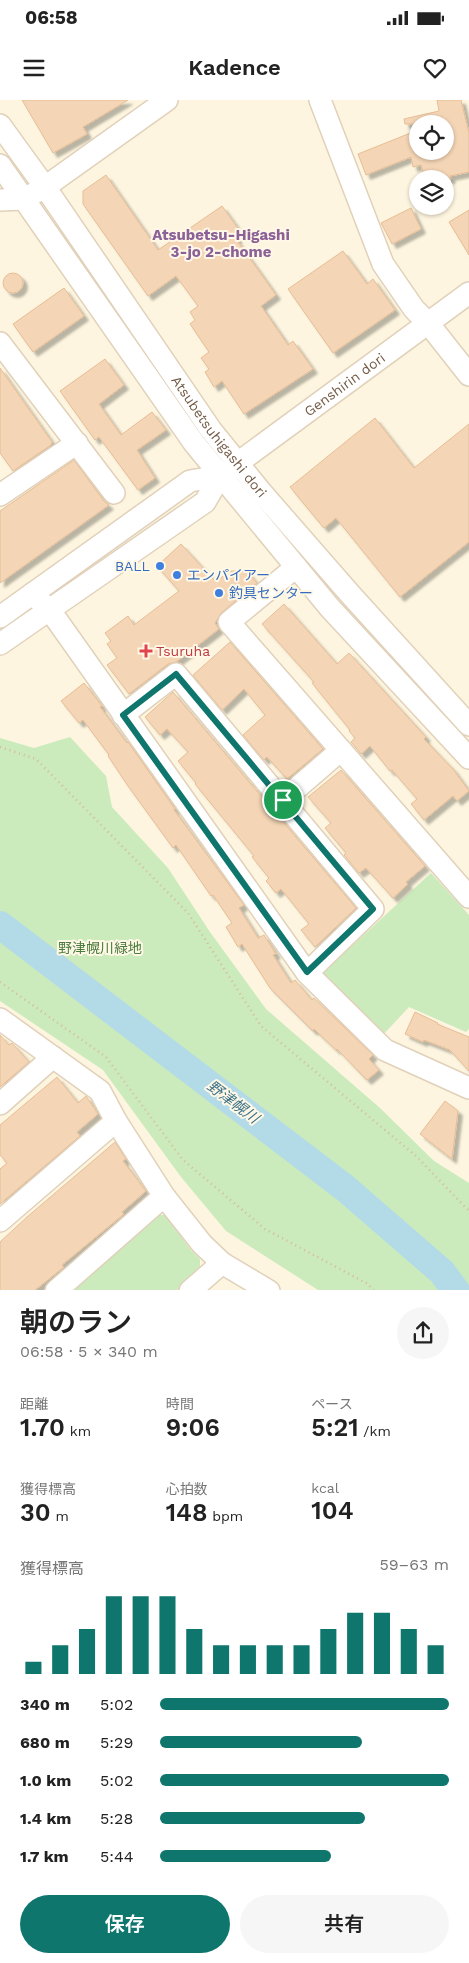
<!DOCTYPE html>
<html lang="ja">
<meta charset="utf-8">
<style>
:root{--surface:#fff;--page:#f6f6f6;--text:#222;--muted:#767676;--accent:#0f766e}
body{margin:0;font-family:"Work Sans","Noto Sans JP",sans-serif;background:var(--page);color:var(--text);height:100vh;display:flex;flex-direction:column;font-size:19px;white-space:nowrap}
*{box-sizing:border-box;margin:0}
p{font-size:16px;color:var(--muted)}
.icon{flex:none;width:28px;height:28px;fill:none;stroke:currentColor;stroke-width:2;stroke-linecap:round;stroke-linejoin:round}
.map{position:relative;height:1190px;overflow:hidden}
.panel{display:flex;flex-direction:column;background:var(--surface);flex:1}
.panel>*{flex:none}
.fabs{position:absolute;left:409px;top:15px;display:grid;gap:10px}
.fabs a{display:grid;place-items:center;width:45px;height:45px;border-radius:50%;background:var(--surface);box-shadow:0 1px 4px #0004;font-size:25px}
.pin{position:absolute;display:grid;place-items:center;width:42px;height:42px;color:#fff;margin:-21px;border:2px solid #fff;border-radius:50%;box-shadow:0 1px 5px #0007}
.round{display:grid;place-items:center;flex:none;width:52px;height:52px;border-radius:26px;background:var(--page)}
.head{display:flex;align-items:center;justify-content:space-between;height:85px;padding:0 20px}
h1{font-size:28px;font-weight:600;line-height:38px}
.figures{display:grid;grid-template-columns:repeat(3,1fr);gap:8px;height:85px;padding:5px 20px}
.figures div{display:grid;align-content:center}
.figures b{font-size:25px;font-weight:600}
.figures small{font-size:14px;font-weight:400}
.figures p{font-size:14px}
.chart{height:140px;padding:10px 20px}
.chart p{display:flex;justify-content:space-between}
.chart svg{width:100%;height:90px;margin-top:5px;stroke:var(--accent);stroke-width:6}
.button{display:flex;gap:10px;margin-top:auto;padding:10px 20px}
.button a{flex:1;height:58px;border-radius:30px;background:var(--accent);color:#fff;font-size:20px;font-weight:600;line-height:58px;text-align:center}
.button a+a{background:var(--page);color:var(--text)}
ul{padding:0 20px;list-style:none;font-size:16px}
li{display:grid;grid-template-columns:80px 60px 1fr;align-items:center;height:38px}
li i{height:12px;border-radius:6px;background:var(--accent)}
.status{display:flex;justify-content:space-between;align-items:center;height:35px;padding:0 25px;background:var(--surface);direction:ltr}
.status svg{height:14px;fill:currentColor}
header{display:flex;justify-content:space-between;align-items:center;height:65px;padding:0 20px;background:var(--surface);font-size:22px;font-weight:600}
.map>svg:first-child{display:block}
.green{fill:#cbebbd}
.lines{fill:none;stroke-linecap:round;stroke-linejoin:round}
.river{stroke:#b3dae7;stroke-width:28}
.building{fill:#f4d5b5;stroke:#e7bd95;filter:url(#shadow)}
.minor-casing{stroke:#e1d1ba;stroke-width:24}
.path{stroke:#d8b899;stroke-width:2.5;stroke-dasharray:1 4;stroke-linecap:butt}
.minor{stroke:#fff;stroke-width:21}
.route-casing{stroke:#fff;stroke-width:10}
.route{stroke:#0f766e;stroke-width:6}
.shop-dot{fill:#3f7fe0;stroke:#fff8e6;stroke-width:2}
.health-dot{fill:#e0444e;stroke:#fff8e6;stroke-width:2}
.labels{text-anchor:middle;stroke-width:4;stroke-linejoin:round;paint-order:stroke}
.street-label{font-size:14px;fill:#745b46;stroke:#fff8e6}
.shop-label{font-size:14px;fill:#366cbe;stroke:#fff8e6;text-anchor:start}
.health-label{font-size:14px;fill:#be3a42;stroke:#fff8e6;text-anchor:start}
.park-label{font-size:14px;fill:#497b3d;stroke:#fff8e6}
.neighbourhood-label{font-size:15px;font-weight:bold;fill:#8b6198;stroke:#fff8e6}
.water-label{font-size:15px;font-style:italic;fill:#3e7489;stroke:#fff8e6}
</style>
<div class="status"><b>06:58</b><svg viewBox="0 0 49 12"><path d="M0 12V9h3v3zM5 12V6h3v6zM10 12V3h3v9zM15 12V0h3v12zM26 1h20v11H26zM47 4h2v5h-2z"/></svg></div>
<header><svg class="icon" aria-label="menu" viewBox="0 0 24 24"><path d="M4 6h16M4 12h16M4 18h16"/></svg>Kadence<svg class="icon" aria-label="heart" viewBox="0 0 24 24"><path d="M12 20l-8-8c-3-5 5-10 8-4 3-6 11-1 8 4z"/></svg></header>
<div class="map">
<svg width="469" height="1191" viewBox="0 0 469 1191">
<defs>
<filter id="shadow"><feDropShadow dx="4.5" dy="4.5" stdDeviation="1" flood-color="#0004"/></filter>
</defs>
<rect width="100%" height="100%" fill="#fdf5df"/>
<!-- green -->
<g class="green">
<path d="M70,637L106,676L112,707L168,768L210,832L266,909L380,1008L434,1061L469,1083V1190H318L226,1131L181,1077L103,970L0,901V638L34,648Z"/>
<path d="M431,773L469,815V929L466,932L409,907L380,938L319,876Z"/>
<path d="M156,1115H165L191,1150L200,1159V1171L177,1190L71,1191Z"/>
</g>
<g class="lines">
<!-- river -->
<path class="river" d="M0,825L345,1088L442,1172L456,1191"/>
</g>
<!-- building -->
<g class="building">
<path d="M22,0H128L83,27L87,34L53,53Z"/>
<path d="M437,0H461L469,33V72L450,76L451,79H425L421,65L413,67L411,57L366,75L358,54L418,30V51H449L445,34V24H405L404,19L439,11Z"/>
<path d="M106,75L158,150L222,106L240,131L235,134L238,137L236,139L276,195L261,206L288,245L293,241L313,269L244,314L222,281L214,287L205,272L209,269L201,258L209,252L190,224L195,220L190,212L198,206L176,176L148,196L83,104V91Z"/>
<path d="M411,108L421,129L392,144L381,123Z"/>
<path d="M469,110V155L449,122Z"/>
<path d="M343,151L367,184L373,179L395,210L333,253L288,189Z"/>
<circle cx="13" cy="183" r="10"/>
<path d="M64,188L84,216L33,252L13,224Z"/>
<path d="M105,259L124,285L99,304L121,335L152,312L166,330L137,350L155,378L138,390L99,337L95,340L60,291Z"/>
<path d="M0,268L52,342L51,345L13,371L0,353Z"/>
<path d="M375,318L414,368L469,324V442L400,497L336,418L324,428L290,387Z"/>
<path d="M74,360L104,401L109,405L0,483V411Z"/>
<path d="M181,444L216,482L229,471H247L257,483L221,513L215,523L219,529L176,562L168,564L129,594L107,565L117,558L107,544L111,541L105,533L128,516L134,525L179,491L157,466Z"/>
<path d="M284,504L337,564L349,553L426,637L424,639L453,669L469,691L457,701L453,696L424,720L411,704L417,699L392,670L390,671L370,646L361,654L351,642L355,638L349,631L350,630L312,583L314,582L262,524Z"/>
<path d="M230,542L323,649L287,679L267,657L264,660L243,635L265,615L244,589L222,610L193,575Z"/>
<path d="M84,583L102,606L100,607L127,643L128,642L175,709L174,710L244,805L239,808L258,838L264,835L276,854L273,855L291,883L295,880L312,900L314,898L373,955L369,959L379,970L367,980L337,949L336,950L314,929L313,931L270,888L242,844L238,847L226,827L232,823L213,795L211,796L176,745L173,748L128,686L108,656L109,655L83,620L79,623L61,601Z"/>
<path d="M173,592L356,808L315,847L301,830L309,824L281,789L276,793L266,781L269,778L252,757L254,756L195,684L196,683L178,661L188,652L167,629L160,635L145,617Z"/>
<path d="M341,670L425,766L406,782L408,784L393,798L366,768L359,773L344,755L346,753L325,728L331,723L308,697Z"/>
<path d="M415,912L438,923L437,924L469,937V971L450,950L424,940L423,942L405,934Z"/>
<path d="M0,935L9,945L12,943L29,962L0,987Z"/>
<path d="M57,977L78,1003L86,996L98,1014L77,1032L80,1036L0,1104V1069L7,1063L0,1055V1025Z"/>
<path d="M445,1001L458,1011L452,1059L420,1034Z"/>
<path d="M115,1042L126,1059L123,1061L146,1091L122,1112L124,1114L62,1165L64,1167L34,1191H0V1142L27,1117Z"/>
</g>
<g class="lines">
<defs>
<g id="minor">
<path d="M320,0L383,164L414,209L428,223L469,275"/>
<path id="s1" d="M0,25L45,87L211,330L262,393L350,494L469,625"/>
<path d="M0,65L194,343L330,508L469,658"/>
<path d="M0,100L24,99L45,87L167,0"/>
<path d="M0,243L114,393"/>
<path d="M0,395L77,343"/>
<path d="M296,467L229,522L469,797"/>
<path d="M32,494L49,509L307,873L385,950L469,988"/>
<path d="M0,517L190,381L220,376"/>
<path id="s2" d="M0,544L205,402L220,376L469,193"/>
<path d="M123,615L176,574L373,809L307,873"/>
<path d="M283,700L341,650"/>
<path d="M0,919L100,991L116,1021L164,1096L202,1144L222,1163L269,1191"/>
<path d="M0,1004L53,957"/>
<path d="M0,1121L116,1021"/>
<path d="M56,1191L164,1096"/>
<path d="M190,1191L222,1163"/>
</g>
</defs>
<!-- minor casing -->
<use href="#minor" class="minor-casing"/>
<!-- path -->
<g class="path">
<path d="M0,647L36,659L188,813L261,926L416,1056L469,1111"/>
<path d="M0,882L106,957L183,1060L265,1129L368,1184L374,1191"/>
</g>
<!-- minor -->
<use href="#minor" class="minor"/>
</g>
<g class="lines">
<defs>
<path id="route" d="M176,574L373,809L307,872L123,615Z"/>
</defs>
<!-- route casing -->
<use href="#route" class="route-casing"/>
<!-- route -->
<use href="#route" class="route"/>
</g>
<!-- markers -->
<g class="shop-dot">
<circle cx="160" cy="466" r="5"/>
<circle cx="177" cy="475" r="5"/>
<circle cx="219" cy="493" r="5"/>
</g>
<path class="health-dot" d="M143.5 543.5h5v5h5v5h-5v5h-5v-5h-5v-5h5z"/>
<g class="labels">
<!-- street labels -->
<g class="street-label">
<text dy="5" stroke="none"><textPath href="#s2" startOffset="434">Genshirin dori</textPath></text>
<text dy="5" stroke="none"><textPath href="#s1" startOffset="381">Atsubetsuhigashi dori</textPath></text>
</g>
<!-- shop labels -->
<g class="shop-label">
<text x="150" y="471" text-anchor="end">BALL</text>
<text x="187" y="480">エンパイアー</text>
<text x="229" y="498">釣具センター</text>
</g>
<!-- health labels -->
<g class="health-label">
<text x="156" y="556">Tsuruha</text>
</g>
<!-- park labels -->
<g class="park-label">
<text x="100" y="853">野津幌川緑地</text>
</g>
<!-- neighbourhood labels -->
<g class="neighbourhood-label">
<text x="221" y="140">Atsubetsu-Higashi<tspan x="221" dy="17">3-jo 2-chome</tspan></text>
</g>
<!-- water labels -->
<g class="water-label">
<text transform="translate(233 1002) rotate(37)" y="5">野津幌川</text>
</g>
</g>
</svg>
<div class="fabs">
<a><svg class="icon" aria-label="locate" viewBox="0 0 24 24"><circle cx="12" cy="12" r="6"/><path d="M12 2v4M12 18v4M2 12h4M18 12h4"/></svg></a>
<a><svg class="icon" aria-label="layers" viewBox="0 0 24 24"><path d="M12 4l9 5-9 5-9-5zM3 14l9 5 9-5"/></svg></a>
</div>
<div class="pin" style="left:283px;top:700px;background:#1e9e55"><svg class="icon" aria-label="arrive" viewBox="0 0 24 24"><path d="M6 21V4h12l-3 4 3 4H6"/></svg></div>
</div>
<section class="panel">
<div class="head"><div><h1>朝のラン</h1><p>06:58 · 5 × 340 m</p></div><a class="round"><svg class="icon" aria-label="share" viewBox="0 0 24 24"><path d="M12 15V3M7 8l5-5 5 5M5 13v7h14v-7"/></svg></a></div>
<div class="figures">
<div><p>距離</p><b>1.70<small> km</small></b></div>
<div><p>時間</p><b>9:06</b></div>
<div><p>ペース</p><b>5:21<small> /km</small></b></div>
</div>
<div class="figures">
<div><p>獲得標高</p><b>30<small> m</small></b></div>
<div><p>心拍数</p><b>148<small> bpm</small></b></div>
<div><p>kcal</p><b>104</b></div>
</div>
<div class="chart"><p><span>獲得標高</span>59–63 m</p>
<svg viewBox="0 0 160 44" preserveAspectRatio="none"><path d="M5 44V38M15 44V30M25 44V22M35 44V6M45 44V6M55 44V6M65 44V22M75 44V30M85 44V30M95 44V30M105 44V30M115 44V22M125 44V14M135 44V14M145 44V22M155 44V30"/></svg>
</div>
<ul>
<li><b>340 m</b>5:02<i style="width:100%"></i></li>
<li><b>680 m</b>5:29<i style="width:70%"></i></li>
<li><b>1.0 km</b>5:02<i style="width:100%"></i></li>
<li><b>1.4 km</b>5:28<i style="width:71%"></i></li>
<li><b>1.7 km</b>5:44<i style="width:59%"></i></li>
</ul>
<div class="button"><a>保存</a><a>共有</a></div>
</section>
